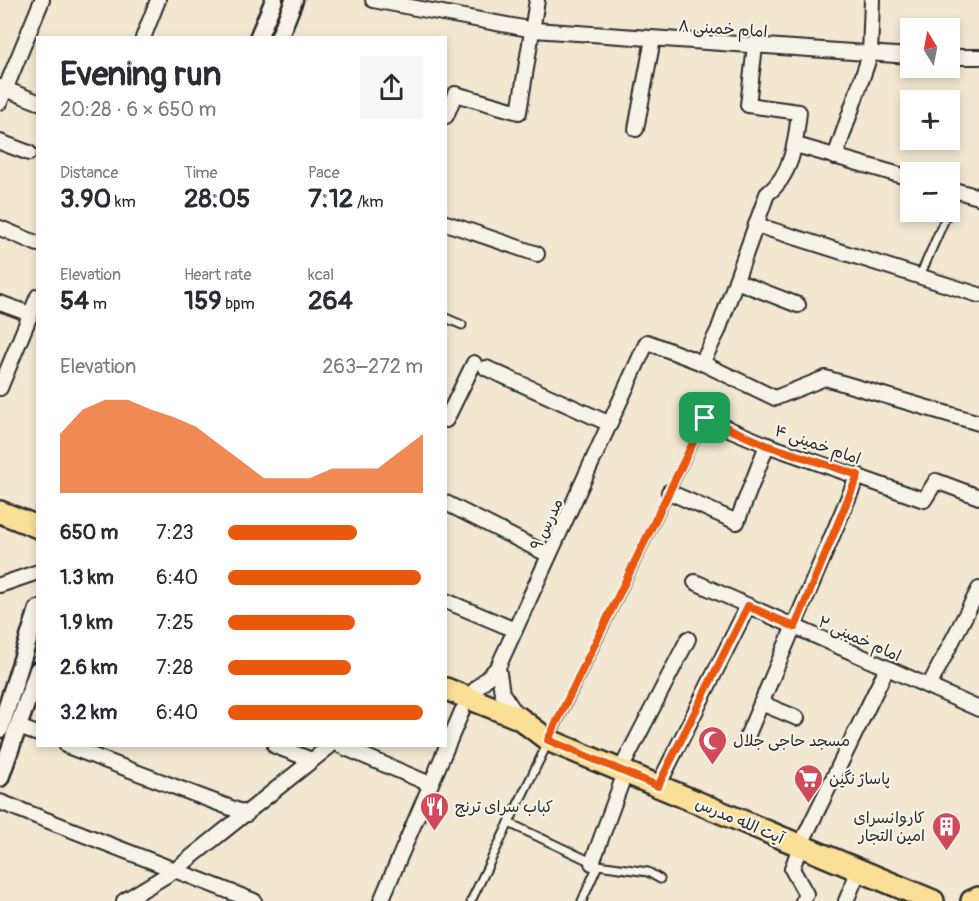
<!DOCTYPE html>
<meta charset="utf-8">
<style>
:root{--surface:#fff;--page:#f7f7f7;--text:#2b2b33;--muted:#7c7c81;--accent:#ea580c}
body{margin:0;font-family:Pangolin,"Playpen Sans Arabic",sans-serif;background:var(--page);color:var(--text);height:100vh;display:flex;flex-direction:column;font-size:22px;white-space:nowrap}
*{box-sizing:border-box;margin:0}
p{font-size:20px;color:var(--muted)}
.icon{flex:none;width:33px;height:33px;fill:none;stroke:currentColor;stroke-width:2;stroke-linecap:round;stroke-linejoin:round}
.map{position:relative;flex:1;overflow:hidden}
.panel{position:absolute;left:36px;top:36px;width:411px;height:711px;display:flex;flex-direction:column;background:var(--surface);border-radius:0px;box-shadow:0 3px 9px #0003}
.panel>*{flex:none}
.needle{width:39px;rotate:350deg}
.tools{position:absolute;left:900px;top:18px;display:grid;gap:12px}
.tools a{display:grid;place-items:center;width:60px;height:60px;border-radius:0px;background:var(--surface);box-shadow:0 3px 9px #0003;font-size:30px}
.pin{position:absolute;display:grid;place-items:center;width:51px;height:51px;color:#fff;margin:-26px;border-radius:12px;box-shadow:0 3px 9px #0006}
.round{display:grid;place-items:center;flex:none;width:63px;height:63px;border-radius:0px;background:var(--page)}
.head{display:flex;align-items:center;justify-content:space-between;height:102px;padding:0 24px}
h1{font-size:33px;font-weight:700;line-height:45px}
.figures{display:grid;grid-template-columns:repeat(3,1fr);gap:9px;height:102px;padding:6px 24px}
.figures div{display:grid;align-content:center}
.figures b{font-size:26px;font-weight:700}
.figures small{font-size:16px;font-weight:400}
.figures p{font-size:16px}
.chart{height:168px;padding:12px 24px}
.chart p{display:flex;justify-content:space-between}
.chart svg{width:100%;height:108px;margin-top:6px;fill:var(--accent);opacity:.7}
ul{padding:0 24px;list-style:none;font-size:20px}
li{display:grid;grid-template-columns:96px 72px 1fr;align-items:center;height:45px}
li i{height:15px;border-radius:8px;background:var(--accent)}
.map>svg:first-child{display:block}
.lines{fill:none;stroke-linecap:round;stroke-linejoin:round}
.service-casing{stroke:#2b2b2b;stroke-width:11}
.minor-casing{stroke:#2b2b2b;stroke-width:18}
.tertiary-casing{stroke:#2b2b2b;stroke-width:21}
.primary-casing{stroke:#2b2b2b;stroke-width:26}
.service{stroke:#f7f3e8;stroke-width:7}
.minor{stroke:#f7f3e8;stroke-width:14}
.tertiary{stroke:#f7f3e8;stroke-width:16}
.primary{stroke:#fadf96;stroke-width:21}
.route-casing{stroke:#fff;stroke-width:12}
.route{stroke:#ea580c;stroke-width:8}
.labels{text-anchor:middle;stroke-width:4.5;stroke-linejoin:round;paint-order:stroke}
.street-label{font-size:16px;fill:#2b2b2b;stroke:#f7f3e8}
.poi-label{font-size:16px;fill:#2b2b2b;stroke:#f7f3e8;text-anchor:start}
</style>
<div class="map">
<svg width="979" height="901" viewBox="0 0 979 901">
<rect width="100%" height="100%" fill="#f2e7d1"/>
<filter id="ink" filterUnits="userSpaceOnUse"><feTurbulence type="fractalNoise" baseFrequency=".0167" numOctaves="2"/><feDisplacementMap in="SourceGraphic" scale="12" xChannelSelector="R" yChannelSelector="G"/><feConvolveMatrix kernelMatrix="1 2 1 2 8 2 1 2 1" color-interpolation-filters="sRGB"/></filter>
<g filter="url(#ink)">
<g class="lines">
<defs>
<g id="service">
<path d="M950,208L957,191"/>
<path d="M919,278L948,212"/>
<path d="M446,318L462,325"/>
<path d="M509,823L598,865L648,872L660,879"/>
<path d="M471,901L705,419"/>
<path d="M582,901L598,865"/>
</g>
<g id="minor">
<path d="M373,0L534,30L910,56"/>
<path d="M143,38L158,0"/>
<path d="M950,57H979"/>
<path d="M0,87L38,102"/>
<path d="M0,102L42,0"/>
<path d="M446,116L455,94L519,112L537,0"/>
<path d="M636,129L653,39"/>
<path d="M0,142L29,153"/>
<path d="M796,145L910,178"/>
<path d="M835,157L870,55L872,0"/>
<path d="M950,189L979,197"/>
<path d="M446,223L537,254"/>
<path d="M756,225L979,295"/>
<path d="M0,228L38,244"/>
<path d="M736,281L798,305"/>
<path d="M0,303L30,314"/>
<path d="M702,363L718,331L767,194C792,175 796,142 799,112L748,105L755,46"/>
<path d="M486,368L610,424"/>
<path d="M0,388L38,296"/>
<path d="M705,419L767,445L924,500L936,481L979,497"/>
<path d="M446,420L474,363"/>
<path d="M669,492L737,522L767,445"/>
<path d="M446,503L549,555"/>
<path d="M695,582L979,709"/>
<path d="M0,585L38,572"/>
<path d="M446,601L515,630"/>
<path d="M929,686L979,589"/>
<path d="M467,698L498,667"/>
<path d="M761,703L797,718"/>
<path d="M518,717L502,693L498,667L647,342L702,363L775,398L825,378L979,423"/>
<path d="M18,727L38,734"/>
<path d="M746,739L858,475"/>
<path d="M67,746L247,814"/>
<path d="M275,746L312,760"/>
<path d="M341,746L430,784"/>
<path d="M620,771L688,639"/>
<path d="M658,786L748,606"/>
<path d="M0,802L254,901"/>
<path d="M592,863L625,773"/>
<path d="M124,901L175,870L330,746"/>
<path d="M381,901L462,711"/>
<path d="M803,901L806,894L792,869L800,846L887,668"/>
<path d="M846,901L859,870"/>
</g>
<g id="tertiary">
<path d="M258,38L274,0"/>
<path d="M279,38L294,0"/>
<path d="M0,729L38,609"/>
<path d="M0,778L38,670"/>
</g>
<g id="primary">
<path d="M0,512L38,527"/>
<path d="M446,689L519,718L548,740L933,901"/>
<path d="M972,901L979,898"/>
</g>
</defs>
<!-- service casing -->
<use href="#service" class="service-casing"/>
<!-- minor casing -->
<use href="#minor" class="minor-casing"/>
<!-- tertiary casing -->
<use href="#tertiary" class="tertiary-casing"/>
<!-- primary casing -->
<use href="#primary" class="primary-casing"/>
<!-- service -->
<use href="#service" class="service"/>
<!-- minor -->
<use href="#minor" class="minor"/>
<!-- tertiary -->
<use href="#tertiary" class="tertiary"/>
<!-- primary -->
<use href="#primary" class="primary"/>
</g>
</g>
<g class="lines" filter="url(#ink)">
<defs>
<path id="route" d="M705,418L766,445L858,475L795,627L748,606L658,786L548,740Z"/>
</defs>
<!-- route casing -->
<use href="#route" class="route-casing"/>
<!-- route -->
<use href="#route" class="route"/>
</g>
<!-- icons -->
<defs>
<symbol id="mosque-pin" viewBox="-11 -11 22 30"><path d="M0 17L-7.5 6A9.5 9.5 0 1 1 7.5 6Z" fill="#d1495b" stroke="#f7f3e8"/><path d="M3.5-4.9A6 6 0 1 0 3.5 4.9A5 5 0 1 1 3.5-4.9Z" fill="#fff"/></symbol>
<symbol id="supermarket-pin" viewBox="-11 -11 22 30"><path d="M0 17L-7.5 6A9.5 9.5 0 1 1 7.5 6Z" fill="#d1495b" stroke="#f7f3e8"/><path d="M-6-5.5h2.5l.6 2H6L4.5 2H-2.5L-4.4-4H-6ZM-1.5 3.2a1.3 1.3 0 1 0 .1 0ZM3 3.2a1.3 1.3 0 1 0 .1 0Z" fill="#fff"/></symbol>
<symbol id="restaurant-pin" viewBox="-11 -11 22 30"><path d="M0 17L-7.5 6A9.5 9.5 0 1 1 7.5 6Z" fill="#d1495b" stroke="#f7f3e8"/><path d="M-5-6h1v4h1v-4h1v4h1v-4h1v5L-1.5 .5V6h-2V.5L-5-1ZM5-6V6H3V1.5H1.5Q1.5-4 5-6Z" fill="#fff"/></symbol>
<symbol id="building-pin" viewBox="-11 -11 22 30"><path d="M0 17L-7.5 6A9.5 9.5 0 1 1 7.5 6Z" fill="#d1495b" stroke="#f7f3e8"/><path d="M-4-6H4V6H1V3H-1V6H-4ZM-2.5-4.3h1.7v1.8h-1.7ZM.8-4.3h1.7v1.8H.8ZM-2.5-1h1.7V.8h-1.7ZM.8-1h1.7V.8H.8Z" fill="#fff"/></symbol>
</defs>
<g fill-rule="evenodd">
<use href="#mosque-pin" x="696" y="724" width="33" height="45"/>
<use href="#supermarket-pin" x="792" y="762" width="33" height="45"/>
<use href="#restaurant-pin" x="418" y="790" width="33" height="45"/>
<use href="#building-pin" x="930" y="810" width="33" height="45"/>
</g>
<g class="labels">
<!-- street labels -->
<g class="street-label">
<text transform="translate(723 28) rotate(4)" y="6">امام خمینی ۸</text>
<text transform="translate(818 444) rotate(19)" y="6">امام خمینی ۴</text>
<text transform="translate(546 524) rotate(-65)" y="6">مدرس ۹</text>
<text transform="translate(860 638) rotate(24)" y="6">امام خمینی ۲</text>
<text transform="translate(740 820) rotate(23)" y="6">آیت الله مدرس</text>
</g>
<!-- poi labels -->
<g class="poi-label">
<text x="733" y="746">مسجد حاجی جلال</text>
<text x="829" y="784">پاساژ نگین</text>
<text x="455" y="812">کباب سرای ترنج</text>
<text x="925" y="823" text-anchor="end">کاروانسرای<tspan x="925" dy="18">امین التجار</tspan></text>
</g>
</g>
</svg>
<div class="tools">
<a><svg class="needle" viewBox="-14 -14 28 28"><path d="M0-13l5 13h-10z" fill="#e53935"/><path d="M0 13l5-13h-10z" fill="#7c7c81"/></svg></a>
<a>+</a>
<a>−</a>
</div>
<div class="pin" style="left:705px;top:418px;background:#1e9e55"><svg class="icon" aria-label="arrive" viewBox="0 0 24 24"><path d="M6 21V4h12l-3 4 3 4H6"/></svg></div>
<section class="panel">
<div class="head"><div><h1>Evening run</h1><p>20:28 · 6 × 650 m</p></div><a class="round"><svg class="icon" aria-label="share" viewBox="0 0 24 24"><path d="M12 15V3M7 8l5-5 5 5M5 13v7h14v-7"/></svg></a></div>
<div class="figures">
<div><p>Distance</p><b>3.90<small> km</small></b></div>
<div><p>Time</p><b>28:05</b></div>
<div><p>Pace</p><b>7:12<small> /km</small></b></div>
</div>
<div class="figures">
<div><p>Elevation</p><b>54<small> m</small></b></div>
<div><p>Heart rate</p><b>159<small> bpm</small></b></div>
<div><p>kcal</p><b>264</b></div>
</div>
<div class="chart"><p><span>Elevation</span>263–272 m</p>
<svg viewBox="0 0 160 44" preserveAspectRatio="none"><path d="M0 44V20L10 10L20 6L30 6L40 10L50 13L60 17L70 24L80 31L90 38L100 38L110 38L120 34L130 34L140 34L150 27L160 20V44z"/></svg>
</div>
<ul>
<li><b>650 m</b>7:23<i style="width:66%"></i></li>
<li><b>1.3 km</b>6:40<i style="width:99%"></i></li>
<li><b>1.9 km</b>7:25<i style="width:65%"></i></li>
<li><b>2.6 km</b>7:28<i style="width:63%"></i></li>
<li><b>3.2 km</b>6:40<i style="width:100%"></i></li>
</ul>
</section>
</div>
